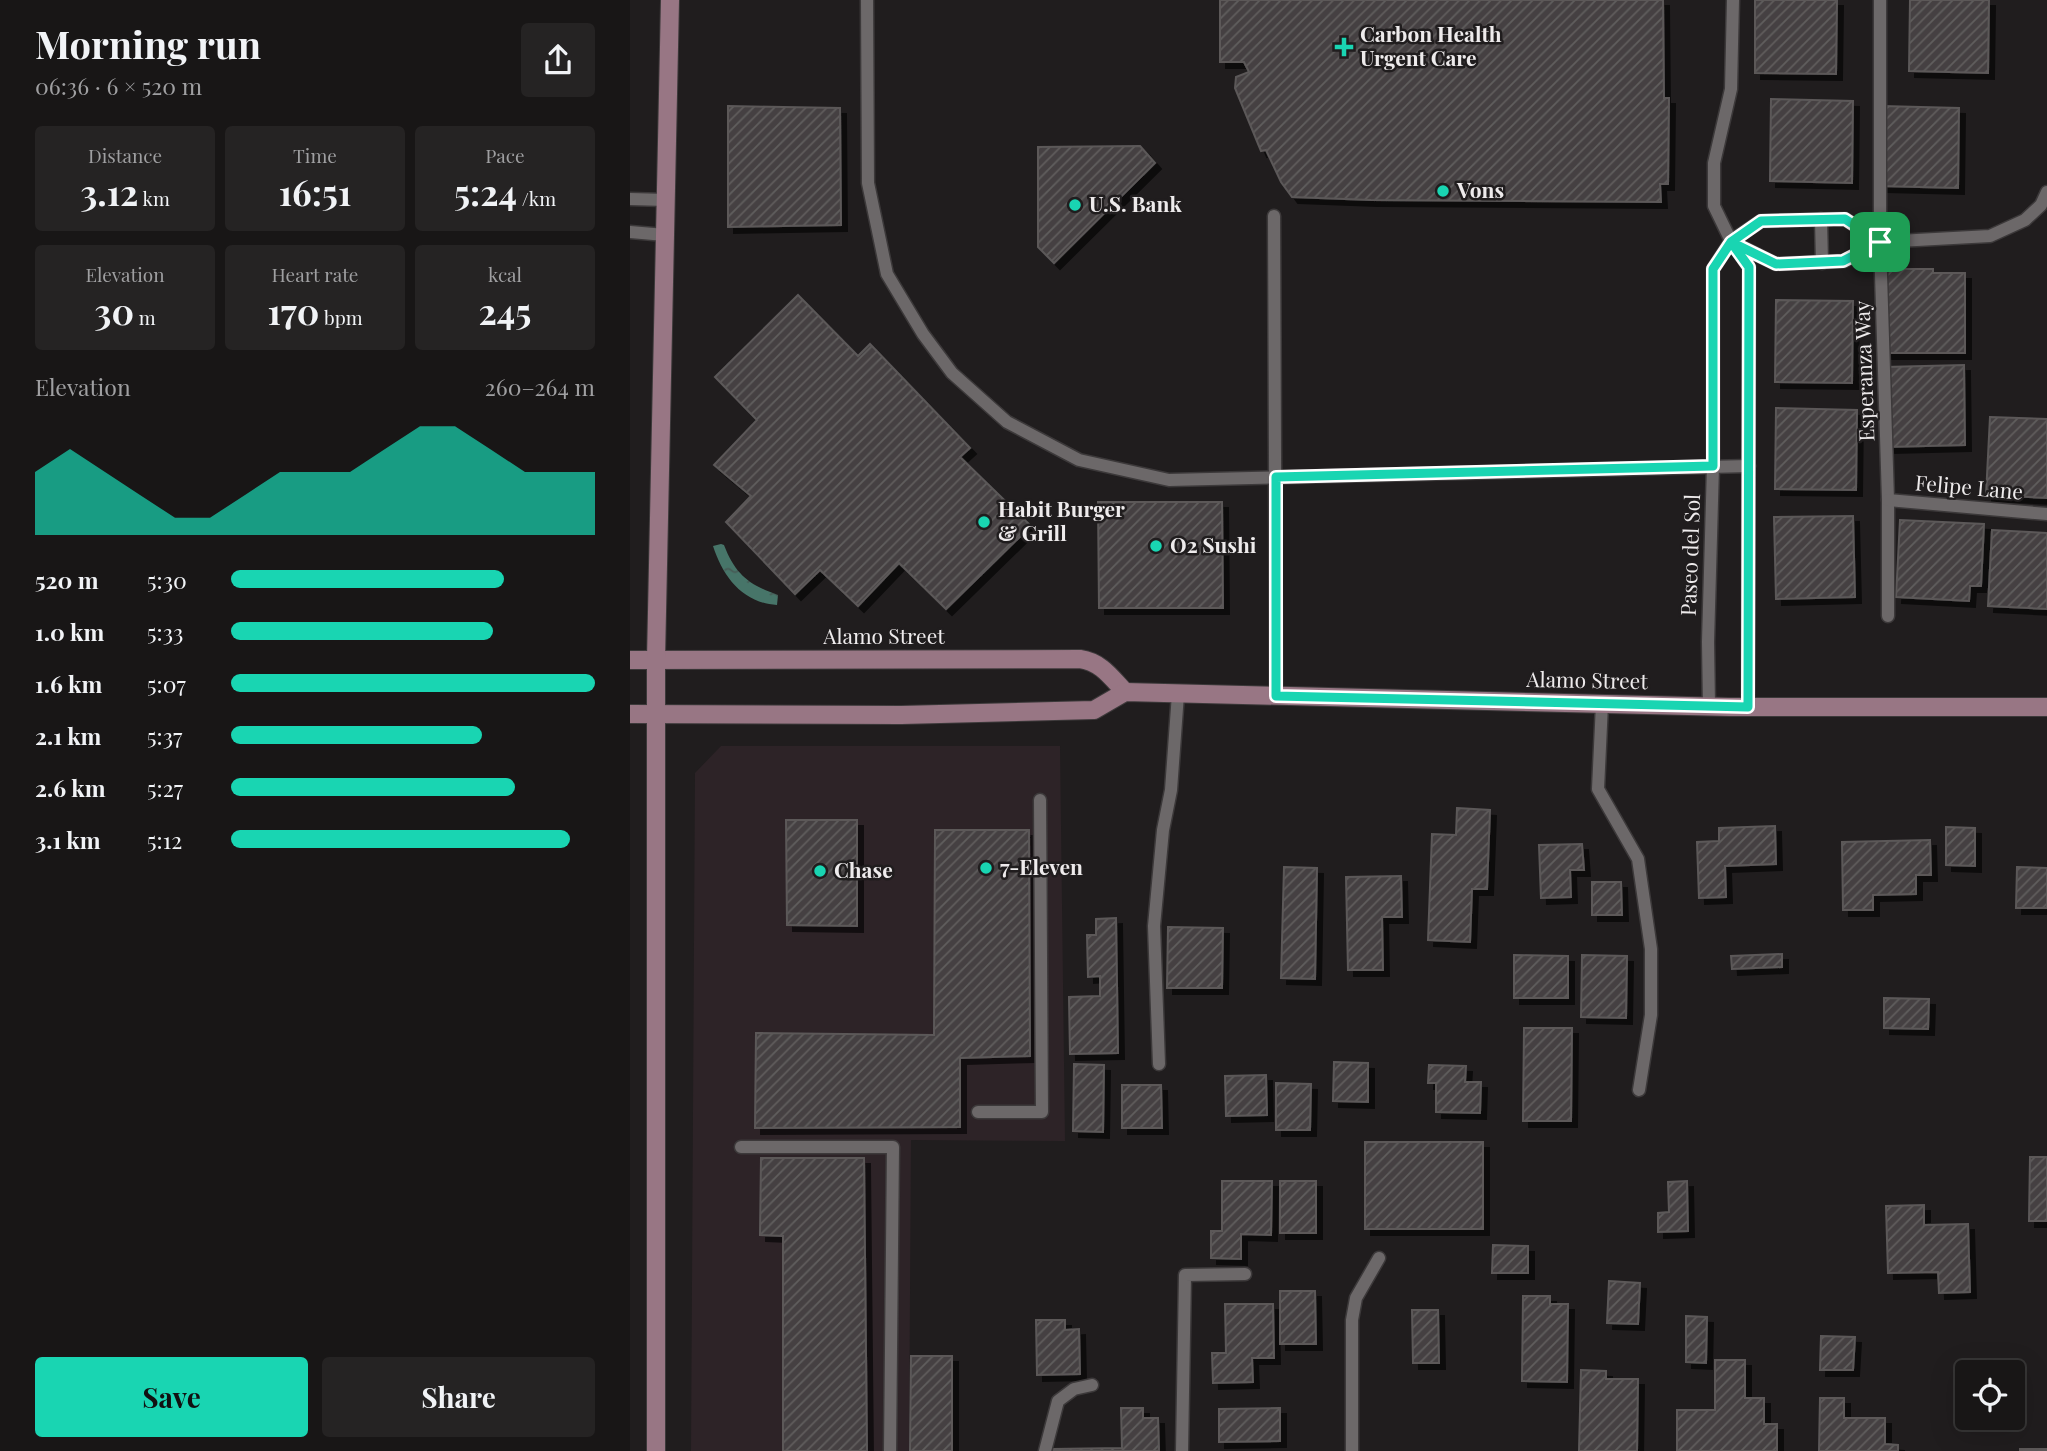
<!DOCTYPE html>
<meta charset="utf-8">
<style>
:root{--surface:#181616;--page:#252323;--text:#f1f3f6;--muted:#9f9fa1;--line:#363535;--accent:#19d5b2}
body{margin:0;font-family:"Playfair Display",serif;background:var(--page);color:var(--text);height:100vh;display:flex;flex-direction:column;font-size:26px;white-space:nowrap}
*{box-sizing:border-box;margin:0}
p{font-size:23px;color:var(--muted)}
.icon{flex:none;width:38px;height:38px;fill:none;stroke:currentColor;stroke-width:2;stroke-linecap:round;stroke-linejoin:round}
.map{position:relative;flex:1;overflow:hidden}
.panel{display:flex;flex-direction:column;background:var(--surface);width:630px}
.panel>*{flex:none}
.tools{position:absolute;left:1325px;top:1360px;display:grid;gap:14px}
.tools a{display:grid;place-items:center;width:70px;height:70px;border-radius:7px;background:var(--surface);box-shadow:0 7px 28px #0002,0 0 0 2px var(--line);font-size:35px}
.pin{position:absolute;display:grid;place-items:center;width:60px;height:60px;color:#fff;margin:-30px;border-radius:14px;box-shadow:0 4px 10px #0006}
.round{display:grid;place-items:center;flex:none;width:74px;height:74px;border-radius:7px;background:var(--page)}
.summary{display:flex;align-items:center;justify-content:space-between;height:119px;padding:0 35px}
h1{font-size:38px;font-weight:700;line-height:52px}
.figures{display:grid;grid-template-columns:repeat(3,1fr);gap:10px;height:119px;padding:7px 35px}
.figures div{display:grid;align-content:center;border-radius:7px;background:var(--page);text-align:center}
.figures b{font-size:35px;font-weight:700}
.figures small{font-size:19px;font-weight:400}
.figures p{font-size:19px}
.chart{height:196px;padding:14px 35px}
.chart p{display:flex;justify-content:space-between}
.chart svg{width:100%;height:126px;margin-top:7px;fill:var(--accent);opacity:.7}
.action{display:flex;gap:14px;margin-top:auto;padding:14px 35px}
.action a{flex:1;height:80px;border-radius:7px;background:var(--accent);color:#111;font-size:28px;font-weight:700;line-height:80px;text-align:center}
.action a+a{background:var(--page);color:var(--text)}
ul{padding:0 35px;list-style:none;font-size:23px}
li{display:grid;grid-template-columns:112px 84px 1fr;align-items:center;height:52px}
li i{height:18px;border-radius:9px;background:var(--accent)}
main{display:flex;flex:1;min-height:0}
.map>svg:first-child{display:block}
.built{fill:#2d2327}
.water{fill:url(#water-ripples)}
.building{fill:url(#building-hatch);stroke:#5b5859;stroke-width:2;filter:url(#shadow)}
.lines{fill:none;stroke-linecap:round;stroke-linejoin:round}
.lane-casing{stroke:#3c393a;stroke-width:15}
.secondary-casing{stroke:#3c393a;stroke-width:20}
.lane{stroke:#6c6869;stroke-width:12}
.secondary{stroke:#987684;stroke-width:18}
.route-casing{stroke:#fff;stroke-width:14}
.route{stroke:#19d5b2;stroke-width:9}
.poi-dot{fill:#19d5b2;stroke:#201d1e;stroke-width:2.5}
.labels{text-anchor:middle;stroke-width:5;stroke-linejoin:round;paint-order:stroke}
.poi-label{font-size:21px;font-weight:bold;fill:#eeebec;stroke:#201d1e;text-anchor:start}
.street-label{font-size:21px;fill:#eeebec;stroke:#201d1e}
</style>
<main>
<section class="panel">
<div class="summary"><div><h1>Morning run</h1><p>06:36 · 6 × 520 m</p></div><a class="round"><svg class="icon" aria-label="share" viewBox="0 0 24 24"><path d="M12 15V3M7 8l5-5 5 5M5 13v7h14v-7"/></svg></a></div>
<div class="figures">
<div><p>Distance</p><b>3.12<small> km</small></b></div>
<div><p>Time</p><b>16:51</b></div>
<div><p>Pace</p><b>5:24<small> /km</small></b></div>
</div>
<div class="figures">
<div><p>Elevation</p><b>30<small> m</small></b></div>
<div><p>Heart rate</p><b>170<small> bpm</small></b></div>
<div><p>kcal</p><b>245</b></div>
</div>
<div class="chart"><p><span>Elevation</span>260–264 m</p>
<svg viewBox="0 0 160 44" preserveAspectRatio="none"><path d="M0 44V22L10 14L20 22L30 30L40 38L50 38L60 30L70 22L80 22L90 22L100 14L110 6L120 6L130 14L140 22L150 22L160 22V44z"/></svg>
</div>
<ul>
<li><b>520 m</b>5:30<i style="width:75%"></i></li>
<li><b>1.0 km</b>5:33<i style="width:72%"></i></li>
<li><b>1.6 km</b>5:07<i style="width:100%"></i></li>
<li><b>2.1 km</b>5:37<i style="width:69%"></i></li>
<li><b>2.6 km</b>5:27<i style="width:78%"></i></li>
<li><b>3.1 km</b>5:12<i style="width:93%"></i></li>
</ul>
<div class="action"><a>Save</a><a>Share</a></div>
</section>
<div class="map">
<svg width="1417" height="1451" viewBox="0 0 1417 1451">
<defs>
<pattern id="water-ripples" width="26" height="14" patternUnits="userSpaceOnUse" patternTransform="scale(1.75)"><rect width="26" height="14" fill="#477569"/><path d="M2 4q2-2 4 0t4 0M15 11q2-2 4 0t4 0" fill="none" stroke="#475b56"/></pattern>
<pattern id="building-hatch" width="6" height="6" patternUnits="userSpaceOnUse" patternTransform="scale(1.75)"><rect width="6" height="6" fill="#454142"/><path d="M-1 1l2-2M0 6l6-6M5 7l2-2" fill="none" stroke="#605d5d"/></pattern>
<filter id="shadow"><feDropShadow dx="6" dy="6" stdDeviation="0" flood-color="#0009"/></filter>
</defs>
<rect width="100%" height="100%" fill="#201d1e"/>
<!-- built -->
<path class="built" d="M91,746H430L435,1141L281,1140L279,1451H61L65,773Z"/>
<!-- water -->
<path class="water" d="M91,544L94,545C105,574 119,585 148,595L147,605C113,603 93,577 83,546Z"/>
<!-- building -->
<g class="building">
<path d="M590,0H1033L1034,98H1039L1038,184H1030L1031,202L741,200L662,197L651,182L636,150L631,151L605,88L606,77L619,72L614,62H590Z"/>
<path d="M1125,0H1207L1206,74L1125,73Z"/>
<path d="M1280,0H1359L1358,73L1279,71Z"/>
<path d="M1141,99L1223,101L1222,183L1140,181Z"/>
<path d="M98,106L210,108L211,225L98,227Z"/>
<path d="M1252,106L1329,108L1328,188L1250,186Z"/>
<path d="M510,146L525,163L424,263L408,247V147Z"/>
<path d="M1255,269H1303V273H1335V353H1255Z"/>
<path d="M168,295L228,356L240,344L340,448L330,457L401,526L316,609L269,563L228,606L190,570L165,594L96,522L121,496L84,465L127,420L85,377Z"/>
<path d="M1146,300L1223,301L1222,383L1145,382Z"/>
<path d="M1334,365L1335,445L1257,447L1255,367Z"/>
<path d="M1146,408L1227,410L1226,490L1145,489Z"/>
<path d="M1360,417L1417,419V498L1356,495Z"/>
<path d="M468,502H592L593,608H469Z"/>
<path d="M1223,516L1225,597L1146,599L1144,517Z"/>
<path d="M1270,520L1354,524L1351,586H1340L1339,601L1266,597Z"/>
<path d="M1362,530L1417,533V609L1358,606Z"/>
<path d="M827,808L860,810L857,889H842L840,942L798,940L802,834L826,835Z"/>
<path d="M156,820H227V926L157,925Z"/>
<path d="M1145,826L1146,864L1095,866L1096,897L1069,898L1067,842L1089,841V828Z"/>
<path d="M1316,827L1345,828V866L1316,865Z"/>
<path d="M305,830H399L400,1056L330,1058V1127L125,1128L126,1033L304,1035Z"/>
<path d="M1300,840L1301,875H1286V894L1243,895V910H1213L1212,842Z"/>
<path d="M952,844L954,870H940L941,897L911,898L909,845Z"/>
<path d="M654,867L687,868L685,979L651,978Z"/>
<path d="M1387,867L1417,868V908H1386Z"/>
<path d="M771,876L772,917H752L753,970H718L716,877Z"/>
<path d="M962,882H991L992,915H962Z"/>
<path d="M486,918L488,1053L440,1054L439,997L470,996V976L458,977L457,935H466V919Z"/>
<path d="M538,927L593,928L592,988H537Z"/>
<path d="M1152,954V967L1102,969L1101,956Z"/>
<path d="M884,955L938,956V998H884Z"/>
<path d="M952,955L997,956L996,1018L951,1017Z"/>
<path d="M1254,998L1299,999L1298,1029L1254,1028Z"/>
<path d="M894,1028H942L941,1121H893Z"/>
<path d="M704,1062L738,1063V1102L703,1101Z"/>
<path d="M444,1064L474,1065L473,1132L443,1131Z"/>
<path d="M799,1065L836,1066L835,1082H851L850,1113L806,1112V1083H798Z"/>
<path d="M636,1075L637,1115L596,1116L595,1076Z"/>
<path d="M646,1083L681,1084L680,1130H646Z"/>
<path d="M492,1085H531L532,1128H492Z"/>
<rect x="735" y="1142" width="118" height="87"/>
<path d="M1400,1157H1417V1221H1399Z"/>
<path d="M131,1158H234L237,1451H153V1236L130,1235Z"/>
<path d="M592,1181H642L641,1235L611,1234V1259L581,1258V1231H592Z"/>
<rect x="650" y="1181" width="36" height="52"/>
<path d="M1057,1181L1058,1231L1028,1232V1213L1039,1212L1038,1182Z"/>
<path d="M1294,1205V1225L1338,1224L1340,1292L1309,1293L1308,1272L1258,1273L1256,1206Z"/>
<path d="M863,1245L898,1246V1273H862Z"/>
<path d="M979,1281L1010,1283L1008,1324L977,1323Z"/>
<path d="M650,1291H685L686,1344H650Z"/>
<path d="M893,1296H920V1304H938L937,1382L892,1381Z"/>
<path d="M595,1304H643L644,1358H622L623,1382L583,1383L582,1353H596Z"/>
<path d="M782,1310H808L809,1363H783Z"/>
<path d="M1056,1316L1077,1317L1076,1363L1056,1362Z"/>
<path d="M406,1320H435V1330L449,1329L450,1374L407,1375Z"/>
<path d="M1191,1336L1225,1337L1223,1370H1190Z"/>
<path d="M281,1356H322V1451H280Z"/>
<path d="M1085,1360H1115V1398H1134V1424H1147V1451H1047V1410H1085Z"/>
<path d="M951,1370L976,1371V1379H1008L1007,1451H949Z"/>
<path d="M1190,1398H1214V1418H1255V1444L1268,1445V1451H1189Z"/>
<path d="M491,1408H513V1418H528L529,1451H423V1449L492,1448Z"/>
<path d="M650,1408V1441L589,1442V1409Z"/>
<rect x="1390" y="1449" width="27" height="2"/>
</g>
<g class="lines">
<defs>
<g id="lane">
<path d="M237,0L238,183L257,274L293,334L322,373L377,422L449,460L539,480L1119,466"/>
<path d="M1103,0L1101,89L1084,163V206L1101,241L1119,267L1118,707"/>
<path d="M1250,0V242L1258,500V616"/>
<path d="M0,199L36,200"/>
<path d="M644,216L646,696"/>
<path d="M1191,219L1192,263"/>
<path d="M0,232L35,235"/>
<path d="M1102,242L1146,264L1214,261L1250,242L1360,236L1395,220L1411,205L1417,192"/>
<path d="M1258,500L1417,514"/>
<path d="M972,704L968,789L1008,859L1021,949V1015L1009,1090"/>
<path d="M1079,706L1078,642L1083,466V269L1101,241L1131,221L1215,219L1250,242"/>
<path d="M529,1064L524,926L533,830L541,790L548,694"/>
<path d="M348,1112H412L410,800"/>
<path d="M111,1147H263L260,1451"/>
<path d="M415,1451L428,1401L444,1389L462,1385"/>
<path d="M552,1451L555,1275L615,1274"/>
<path d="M722,1451V1320L726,1298L749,1258"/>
</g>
<g id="secondary">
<path d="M0,660L450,659C471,662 481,677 495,692"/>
<path d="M0,714L271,715L464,710L495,692L1099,707H1417"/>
<path d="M26,1451V659L40,0"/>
</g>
</defs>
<!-- lane casing -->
<use href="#lane" class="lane-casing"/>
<!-- secondary casing -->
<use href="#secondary" class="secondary-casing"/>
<!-- lane -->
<use href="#lane" class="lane"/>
<!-- secondary -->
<use href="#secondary" class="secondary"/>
</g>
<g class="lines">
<defs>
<path id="route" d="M1250,242L1213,261L1146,264L1101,242L1083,269V466L646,477V696L1118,707L1119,267L1101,242L1131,221L1215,219L1250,242"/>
</defs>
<!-- route casing -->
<use href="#route" class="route-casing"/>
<!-- route -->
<use href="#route" class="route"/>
</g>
<!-- markers -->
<g class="poi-dot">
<path d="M710.5 36.5h7v7h7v7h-7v7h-7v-7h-7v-7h7z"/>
<circle cx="813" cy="191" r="7"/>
<circle cx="445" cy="205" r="7"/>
<circle cx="354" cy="522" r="7"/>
<circle cx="526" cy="546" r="7"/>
<circle cx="356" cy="868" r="7"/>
<circle cx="190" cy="871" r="7"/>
</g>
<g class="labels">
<!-- poi labels -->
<g class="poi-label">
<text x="730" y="42">Carbon Health<tspan x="730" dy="24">Urgent Care</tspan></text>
<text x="827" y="198">Vons</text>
<text x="459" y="212">U.S. Bank</text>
<text x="368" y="517">Habit Burger<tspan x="368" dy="24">&amp; Grill</tspan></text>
<text x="540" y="553">O2 Sushi</text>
<text x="370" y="875">7-Eleven</text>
<text x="204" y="878">Chase</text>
</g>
<!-- street labels -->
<g class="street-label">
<text transform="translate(1235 371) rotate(-92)" y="7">Esperanza Way</text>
<text transform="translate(1339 488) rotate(5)" y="7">Felipe Lane</text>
<text transform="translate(1061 555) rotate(-88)" y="7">Paseo del Sol</text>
<text x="254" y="644">Alamo Street</text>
<text transform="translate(957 681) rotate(1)" y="7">Alamo Street</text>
</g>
</g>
</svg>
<div class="tools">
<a><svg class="icon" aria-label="locate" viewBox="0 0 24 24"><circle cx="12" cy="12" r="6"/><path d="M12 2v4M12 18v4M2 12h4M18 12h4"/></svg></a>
</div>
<div class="pin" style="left:1250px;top:242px;background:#1e9e55"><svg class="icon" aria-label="arrive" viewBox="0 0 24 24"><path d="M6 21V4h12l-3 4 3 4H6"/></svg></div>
</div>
</main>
